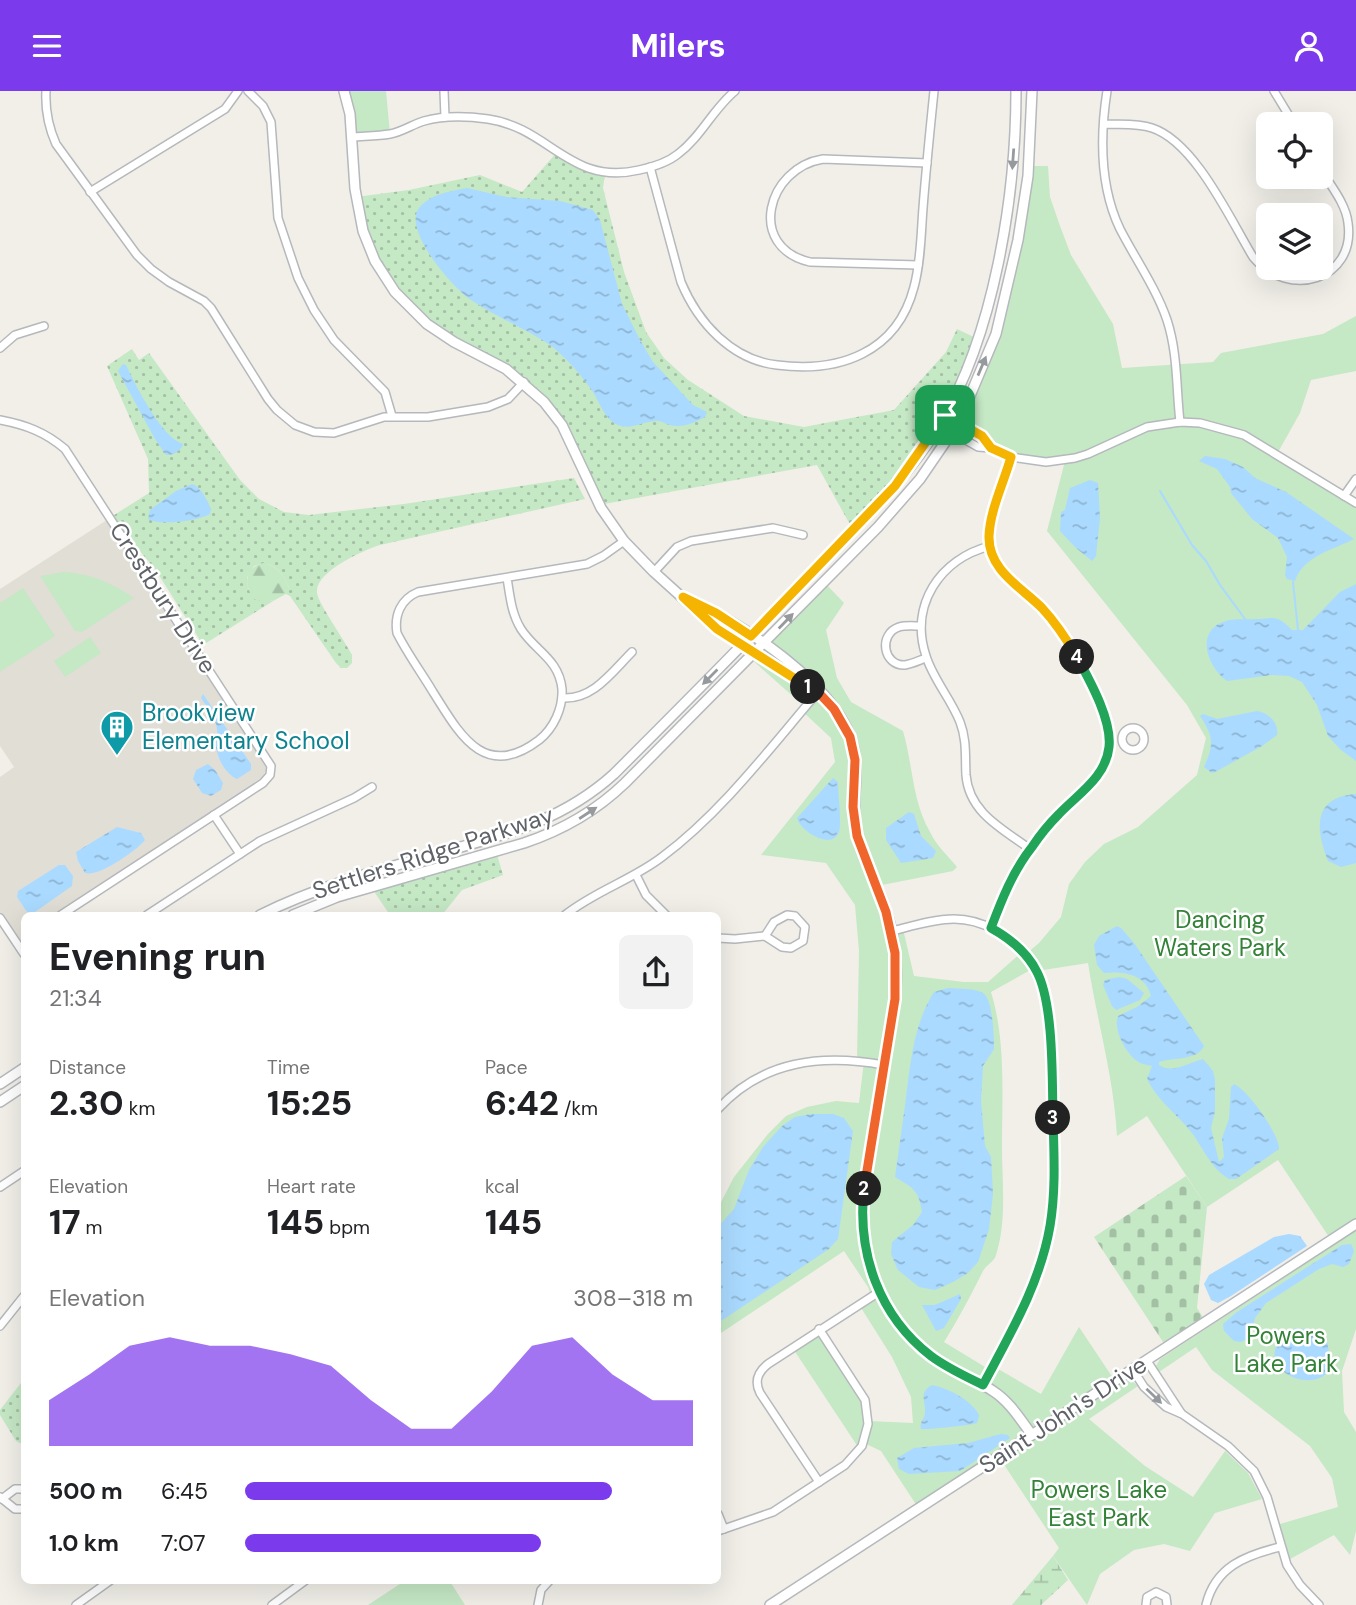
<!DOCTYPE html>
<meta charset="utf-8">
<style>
:root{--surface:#fff;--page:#f2f2f2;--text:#202124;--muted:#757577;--accent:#7c3aed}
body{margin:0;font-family:"DM Sans",sans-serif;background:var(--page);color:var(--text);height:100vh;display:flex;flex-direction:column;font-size:26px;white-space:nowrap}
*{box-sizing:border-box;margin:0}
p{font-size:23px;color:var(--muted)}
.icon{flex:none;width:38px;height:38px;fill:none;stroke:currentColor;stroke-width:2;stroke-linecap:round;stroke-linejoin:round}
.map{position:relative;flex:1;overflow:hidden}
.panel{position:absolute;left:21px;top:821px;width:700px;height:672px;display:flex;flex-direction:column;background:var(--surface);border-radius:10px;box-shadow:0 7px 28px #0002}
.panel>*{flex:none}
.fabs{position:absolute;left:1256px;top:21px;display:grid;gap:14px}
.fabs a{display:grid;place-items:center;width:77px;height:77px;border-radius:10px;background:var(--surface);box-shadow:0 7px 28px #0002;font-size:35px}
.pin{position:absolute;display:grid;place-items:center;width:60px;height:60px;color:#fff;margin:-30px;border-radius:14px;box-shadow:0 4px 10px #0006}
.km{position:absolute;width:35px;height:35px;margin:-18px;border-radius:50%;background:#222;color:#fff;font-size:19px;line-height:35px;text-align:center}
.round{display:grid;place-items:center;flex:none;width:74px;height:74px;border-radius:10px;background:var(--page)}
.summary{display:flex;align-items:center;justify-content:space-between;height:119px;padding:0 28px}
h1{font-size:38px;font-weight:700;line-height:52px}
.figures{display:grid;grid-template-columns:repeat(3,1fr);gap:10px;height:119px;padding:7px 28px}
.figures div{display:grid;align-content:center}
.figures b{font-size:35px;font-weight:700}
.figures small{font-size:19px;font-weight:400}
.figures p{font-size:19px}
.chart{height:196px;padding:14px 28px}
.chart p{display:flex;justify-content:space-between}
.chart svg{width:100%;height:126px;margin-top:7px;fill:var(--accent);opacity:.7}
ul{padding:0 28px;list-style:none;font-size:23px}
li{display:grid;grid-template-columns:112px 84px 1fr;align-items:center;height:52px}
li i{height:18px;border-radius:9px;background:var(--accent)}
header{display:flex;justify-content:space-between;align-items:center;height:91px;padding:0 28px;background:var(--accent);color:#fff;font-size:32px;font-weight:700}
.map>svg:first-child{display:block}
.education{fill:#e1ded6}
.grass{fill:url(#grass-dots)}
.forest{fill:url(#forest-firs)}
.wetland{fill:url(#wetland-marsh)}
.cemetery{fill:url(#cemetery-stones)}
.park{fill:#c5e8c5}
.water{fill:url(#water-ripples)}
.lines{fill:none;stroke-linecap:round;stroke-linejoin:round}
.stream{stroke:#aadaff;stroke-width:2}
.minor-casing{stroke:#b5b8bc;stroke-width:10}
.tertiary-casing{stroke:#b5b8bc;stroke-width:12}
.minor{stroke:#fff;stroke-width:7}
.tertiary{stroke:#fff;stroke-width:9}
.oneway{fill:#979a9d}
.split-1-casing{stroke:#fff;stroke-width:14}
.split-2-casing{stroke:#fff;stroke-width:14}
.split-3-casing{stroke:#fff;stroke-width:14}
.split-4-casing{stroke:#fff;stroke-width:14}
.split-5-casing{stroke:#fff;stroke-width:14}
.split-1{stroke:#f5b400;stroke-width:9}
.split-2{stroke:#f0652b;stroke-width:9}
.split-3{stroke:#22a559;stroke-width:9}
.split-4{stroke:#22a559;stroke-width:9}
.split-5{stroke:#f5b400;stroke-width:9}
.labels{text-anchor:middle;stroke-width:5;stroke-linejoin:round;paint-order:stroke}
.street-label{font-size:24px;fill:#5f6368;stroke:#fff}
.culture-label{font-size:24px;fill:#0d838f;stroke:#fff;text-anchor:start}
.park-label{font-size:24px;fill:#348238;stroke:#fff}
</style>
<header><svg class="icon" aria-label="menu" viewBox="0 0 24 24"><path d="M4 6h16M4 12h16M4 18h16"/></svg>Milers<svg class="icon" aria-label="person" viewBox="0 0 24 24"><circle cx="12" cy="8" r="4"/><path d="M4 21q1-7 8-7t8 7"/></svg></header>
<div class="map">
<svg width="1356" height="1514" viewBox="0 0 1356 1514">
<defs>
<pattern id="grass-dots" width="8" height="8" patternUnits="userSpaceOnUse" patternTransform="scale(1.75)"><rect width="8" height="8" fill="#c5e8c5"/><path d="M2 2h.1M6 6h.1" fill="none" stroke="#a3c0a4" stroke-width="1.8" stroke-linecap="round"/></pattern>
<pattern id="forest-firs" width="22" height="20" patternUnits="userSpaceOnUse" patternTransform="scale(1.75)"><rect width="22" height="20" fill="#c5e8c5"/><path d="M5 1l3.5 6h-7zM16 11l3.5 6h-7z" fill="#a3c0a4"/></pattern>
<pattern id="wetland-marsh" width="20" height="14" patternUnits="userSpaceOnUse" patternTransform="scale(1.75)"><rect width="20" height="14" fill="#c5e8c5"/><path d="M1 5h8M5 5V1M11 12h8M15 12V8" fill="none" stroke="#a3c0a4"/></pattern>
<pattern id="cemetery-stones" width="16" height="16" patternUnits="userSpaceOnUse" patternTransform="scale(1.75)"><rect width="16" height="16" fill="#c5e8c5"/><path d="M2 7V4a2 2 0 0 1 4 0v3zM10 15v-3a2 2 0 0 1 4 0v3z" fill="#a3c0a4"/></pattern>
<pattern id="water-ripples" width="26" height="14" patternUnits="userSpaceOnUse" patternTransform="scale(1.75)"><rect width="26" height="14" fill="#aadaff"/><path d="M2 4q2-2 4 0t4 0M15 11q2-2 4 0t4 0" fill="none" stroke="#8eb4d2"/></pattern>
</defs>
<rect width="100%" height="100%" fill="#f1efe8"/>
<!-- education -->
<path class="education" d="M107,429L187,555L264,669L267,679L261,687L53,824H24V849L18,853L0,827V686L14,676L0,655V498Z"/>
<!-- grass -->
<g class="grass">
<path d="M558,60L605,82L603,97L624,181L646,241L664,267L688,289L744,325L804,336L894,319L946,261L957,238L978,248L939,334L853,439L817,374L604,413L569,349L532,297L412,219L375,170L356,106L409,99L480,84L522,101Z"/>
<path d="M132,258L139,269L149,262L240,389L259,408L284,421L309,424L404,413L574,387L585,408L380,454C364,459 314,481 317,502C318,512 345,550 352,564V572L347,577H341L336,572L290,505L286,503L280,506L289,497C283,482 272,467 254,475L247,486L248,498L271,510L278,507L203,554L155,478L111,426L149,402L148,368L107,275Z"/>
<path d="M496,760L503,784L462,799L442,824H390L371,796Z"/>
<path d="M24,1288V1354L16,1350L0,1324V1319Z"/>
</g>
<!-- forest -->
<path class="forest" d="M263,472C277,474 284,485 289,497C282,509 266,514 254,508C243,494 245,476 263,472Z"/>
<!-- wetland -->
<path class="wetland" d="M1053,1465L1068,1489L1041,1514H1012Z"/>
<!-- cemetery -->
<path class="cemetery" d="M1186,1085L1207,1116L1197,1217L1206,1231L1167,1257L1094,1146Z"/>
<!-- park -->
<g class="park">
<path d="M344,0H386L390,43L352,46Z"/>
<path d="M1029,75H1048L1050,106L1060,135L1071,164L1113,233L1122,277L1213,271L1221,262L1323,243L1356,225V280L1311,289L1300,322L1277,363L1356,412V1133L1331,1149L1278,1069L1207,1116L1147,1025L1117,1045C1114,987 1097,930 1088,872L1037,880L1034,877L991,901C1006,950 1002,1005 1002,1056C1002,1091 1007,1129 996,1164C994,1171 987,1173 983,1180C971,1204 959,1227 944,1251L990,1279L993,1275L1041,1303L1079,1236L1115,1290L1131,1289L1138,1295L1089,1328L1145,1375L1193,1406L1225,1360L1248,1382L1262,1408L1215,1422L1190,1460L1164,1453L1134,1459L1100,1483L1087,1514L1053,1465L1059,1457L999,1366L919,1418L881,1360L864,1352L860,1359L792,1256L819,1238L862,1302L868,1330L913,1332L911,1306L892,1266L858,1212L871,1204L868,1196L844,1160L718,1244V1117L734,1086L768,1043L786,1025L807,1016L836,1010L859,1012L864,970L857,969L859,860L855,814L826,772L761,764L835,671L831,647L802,620L805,616L750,567L824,491L844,512L826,539L837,587L851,611L903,640C913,674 912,710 930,741C936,754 948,765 957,776L953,780L877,795L892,840L903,838L914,885L964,891H988L1023,860L1026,863L1039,852L1061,826L1069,793L1085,771L1104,753L1138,736L1197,684L1206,647L1187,614L1047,440L1065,370L1004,363L982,345L959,331L996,243Z"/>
<path d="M63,481C90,482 112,492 134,507L82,541L75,540L40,485Z"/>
<path d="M23,497L55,545L0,581V512Z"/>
<path d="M90,546L101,562L65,586L54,570Z"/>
<path d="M1356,1139V1238L1342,1280L1344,1321L1356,1341V1440L1350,1464L1334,1444L1290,1468L1280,1433L1338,1416L1332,1387L1310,1355L1212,1279L1196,1256L1159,1281L1156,1275L1160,1268Z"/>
<path d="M406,1489H449L465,1514H368Z"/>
</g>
<!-- water -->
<g class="water">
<path d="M467,97L506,106L560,110L593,119L600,129L622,213L640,249L653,271L667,286L693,314L707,321L705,326C694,332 683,337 670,334C664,333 661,329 655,330C642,331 631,339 618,334C605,329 600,312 593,301C582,285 568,269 554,257C528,238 497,227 471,209C453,197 402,139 419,117C430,103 451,100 467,97Z"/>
<path d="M123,273L126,274C136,295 161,346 183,353C182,359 172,365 166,364L155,348L118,280Z"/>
<path d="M1205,365L1225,368L1243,376L1255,387L1286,401L1354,448C1333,459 1303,465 1295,490L1287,488L1285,484L1287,466L1278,447L1252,428L1231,402L1230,396L1217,378L1199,370Z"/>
<path d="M1090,389L1098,392L1100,427L1096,465L1092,470L1076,457L1060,440L1061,421L1065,419L1070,397Z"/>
<path d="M192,393C201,396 207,409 211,418L210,423C197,430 160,435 148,428L150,419L176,400Z"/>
<path d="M1356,493V670L1341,659L1328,645L1317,614L1302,591L1289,585L1272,584L1227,590C1207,576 1194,539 1226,530C1236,527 1248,529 1259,528C1266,528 1273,525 1280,529C1284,531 1289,536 1292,539H1303L1340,501Z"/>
<path d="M203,603L251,673V679L237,688C226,683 217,668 216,655C215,650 218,644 217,638C216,627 207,616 201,607Z"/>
<path d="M1257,620C1269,622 1279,632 1277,644L1262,655L1217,680L1212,682L1204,676C1214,655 1214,645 1200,625L1203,623L1217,628Z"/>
<path d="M208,673L215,679L223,692L221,699L211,705L202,702L193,688L196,679Z"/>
<path d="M833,687L838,691C838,703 842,733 839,741C832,760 800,740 797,727Z"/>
<path d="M1356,703V772L1341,776L1328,770C1315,737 1313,706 1356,703Z"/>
<path d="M909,721L914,723L921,745L936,760L933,767L901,772L886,749V737Z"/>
<path d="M117,736L141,742L145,749C136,760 99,786 85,782L78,770L76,761Z"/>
<path d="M59,774H65L73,785L72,795L35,821H27L17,806L18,800Z"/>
<path d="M1117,835L1121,837L1134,852L1204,955C1197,970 1174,966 1159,971V974C1172,983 1188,972 1203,968L1213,980L1215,989V1020L1211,1037L1219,1071L1224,1066L1222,1047L1229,1028L1231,996L1234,993C1247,998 1280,1044 1279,1058L1236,1088H1229C1208,1075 1203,1054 1187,1036C1173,1020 1156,1007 1147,988L1152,975C1148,974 1141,973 1137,970C1125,961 1113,938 1118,925L1137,916L1151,905C1146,883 1123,880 1104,882L1097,874L1094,854L1099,845Z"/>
<path d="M1119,886L1127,888L1144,902L1140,909L1116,919L1112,915L1103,894L1105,889Z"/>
<path d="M948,897C958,898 975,897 983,902C993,908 994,946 994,958L983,975L981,1010L985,1055L991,1066L993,1103L989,1138L978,1171L968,1182L953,1191L935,1199L919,1196L898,1179L891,1163L892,1151L913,1134L922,1121C919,1099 913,1097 895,1086C898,1065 901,1043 904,1022C910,980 911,938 934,901Z"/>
<path d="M811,1023H833L844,1027L853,1040L838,1148L829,1158L718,1232V1136L734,1118L749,1079L763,1056L782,1035L795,1026Z"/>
<path d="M1289,1143L1300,1145L1307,1155L1231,1205L1218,1212L1211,1209L1204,1193L1209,1184L1274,1146Z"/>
<path d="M1351,1153L1354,1160L1349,1173L1343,1176L1332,1173L1319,1178L1266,1212L1255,1227L1251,1241L1247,1248L1241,1251L1234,1250L1224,1240L1223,1233L1237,1221L1342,1154Z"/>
<path d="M960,1203L961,1208L944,1237L936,1240L922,1214H935Z"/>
<path d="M1296,1237C1332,1241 1327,1247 1330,1278C1311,1309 1239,1269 1296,1237Z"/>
<path d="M932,1294C947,1297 972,1309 979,1324L977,1332C974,1334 924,1339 921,1338C919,1330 925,1329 925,1321C926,1309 918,1302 932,1294Z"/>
<path d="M1001,1343L1008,1344L1010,1347L960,1380L909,1383L899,1378L897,1367L914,1357L968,1352Z"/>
</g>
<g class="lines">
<!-- stream -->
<g class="stream">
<path d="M1160,400L1192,454L1206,470L1220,494L1245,528"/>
<path d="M1293,491L1298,539"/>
</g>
<defs>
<g id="minor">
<path d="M46,0C45,20 48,35 56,53L137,164L151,178L169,191L204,210L211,217L268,308L277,319L295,334L314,341L334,342L384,326H428L488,316L508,308L524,291"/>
<path d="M248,0L263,15L271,31L278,127L298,187L314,219L334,249L385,301L392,325"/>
<path d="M444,0L445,26"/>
<path d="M1107,0C1100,45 1100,96 1120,138C1136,169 1156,197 1167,229C1178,263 1176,296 1180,331"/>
<path d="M1274,0L1294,33"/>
<path d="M1104,33C1120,34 1137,32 1152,37C1195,51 1230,128 1253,166C1289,209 1356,189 1348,132C1346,113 1331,95 1321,79"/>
<path d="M352,46C364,45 378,45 390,43C402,41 413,33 424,30C445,24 467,25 488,28C550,37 570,95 639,79C653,76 667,72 678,63C701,46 713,18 735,0"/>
<path d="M650,76L681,191C698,232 732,269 777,274C839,282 897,262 914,196C921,171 921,142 923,117C926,78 930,39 934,0"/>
<path d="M90,101L225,18L238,0"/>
<path d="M918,174L810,171C746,156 767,77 823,68L927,72"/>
<path d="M0,257L15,244L44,235"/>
<path d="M945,324L982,345L991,357"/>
<path d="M0,329C26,334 45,341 65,358L271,675L270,684L263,692L61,824"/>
<path d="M939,334L978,356L991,357L1011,366L1046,371L1075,367L1088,363L1147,336L1180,331L1200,332L1244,344L1356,412"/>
<path d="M1344,405L1356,388"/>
<path d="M990,455C940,468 909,514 926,565C933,588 951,608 960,631C967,649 965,666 966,684C969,722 1003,738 1030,758"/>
<path d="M654,481L677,456L691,450L773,437L803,444"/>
<path d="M507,487C510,504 511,522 521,538C535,560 559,568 562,598C563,617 554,637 539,649C484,691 459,642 433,601C421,581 407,562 397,542C394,524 401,508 418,501L587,473L603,465L624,450"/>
<path d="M921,535C914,535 906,534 899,536C878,543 883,575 905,574C912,573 920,569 926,567"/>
<path d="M562,607C593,609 612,581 632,561"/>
<circle cx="1133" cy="648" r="11"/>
<path d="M214,724L240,763"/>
<path d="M636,784L646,804L666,824"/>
<path d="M147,824L260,750L354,707L372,696"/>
<path d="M565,824C595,800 632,789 662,766C722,721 770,657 818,601"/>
<path d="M787,824L795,825L805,836L803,850L791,857L782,856L765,845L774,831Z"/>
<path d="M0,827L24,863"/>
<path d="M991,837C1002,809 1013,781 1031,756C1039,745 1048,734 1058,724C1077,704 1105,688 1109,658C1114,622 1067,544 1042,518C1023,497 994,483 990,453C986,429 1004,390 1011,366"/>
<path d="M892,840C912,835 934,828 954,828C969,828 982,832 995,839C1056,871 1051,950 1053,1011C1054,1066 1057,1120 1041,1174C1028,1216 1003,1255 983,1294"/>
<path d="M718,847L735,848L765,845"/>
<path d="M718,1018C763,969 822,963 884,974"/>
<path d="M0,1096L24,1080"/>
<path d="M0,1235L24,1205"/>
<path d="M1147,1270L1181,1322"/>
<path d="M1133,1279L1144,1296L1166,1316L1182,1323L1228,1355L1254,1380L1267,1406L1287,1474L1300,1494L1319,1514"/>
<path d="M819,1391L760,1302C754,1290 758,1281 768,1273L879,1201"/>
<path d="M0,1406L15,1418H24"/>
<path d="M2,1408L15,1398H24"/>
<path d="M718,1423L724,1438"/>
<path d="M718,1440L773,1421L845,1374L862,1355L868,1333L865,1309L819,1238"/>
<path d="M76,1514L111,1489"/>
<path d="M272,1514L306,1489"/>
<path d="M538,1514L541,1499L550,1489"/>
<path d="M1146,1514L1147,1506L1156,1501L1166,1506L1167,1514"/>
<path d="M1206,1514C1215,1476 1246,1464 1280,1456"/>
</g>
<g id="tertiary">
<path d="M344,0L350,23L355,98L363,140L375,170L395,201L427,233L454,251L506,278L544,311L562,334L601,417L624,450L654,481L717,538L813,598"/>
<path d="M683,506C739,530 840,594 854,658C860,688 849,719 858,749C863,768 873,785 880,803C894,837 899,872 895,908L863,1100C858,1169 882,1232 941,1272C958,1283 977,1289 993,1300C1010,1311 1020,1328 1032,1344"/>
<path d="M260,824C316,796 376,780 436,763C503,744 561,731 614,683C683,614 752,545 819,474C862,430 908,387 940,333C994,244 1016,104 1016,0"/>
<path d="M293,824L337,806L524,752C563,739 596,720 625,692L878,436L920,388L959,331L996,243L1018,149L1028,85L1032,0"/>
<path d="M0,993L24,977"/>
<path d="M0,1011L24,995"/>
<path d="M770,1514L1356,1133"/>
</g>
</defs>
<!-- minor casing -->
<use href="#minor" class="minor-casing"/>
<!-- tertiary casing -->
<use href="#tertiary" class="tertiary-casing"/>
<!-- minor -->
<use href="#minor" class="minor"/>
<!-- tertiary -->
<use href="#tertiary" class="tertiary"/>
</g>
<!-- one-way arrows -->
<defs><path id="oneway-solid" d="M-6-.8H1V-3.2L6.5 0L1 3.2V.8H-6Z" transform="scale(1.75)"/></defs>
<g class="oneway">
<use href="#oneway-solid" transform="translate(1013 68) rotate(94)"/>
<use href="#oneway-solid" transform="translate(982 275) rotate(-67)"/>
<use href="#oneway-solid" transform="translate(786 530) rotate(-46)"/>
<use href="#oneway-solid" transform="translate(710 586) rotate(135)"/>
<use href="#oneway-solid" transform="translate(588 722) rotate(-33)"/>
<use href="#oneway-solid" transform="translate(1154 1305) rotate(44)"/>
</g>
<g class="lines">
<defs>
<path id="split-1" d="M808,596L717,538L683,506L716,522L751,545L895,395L945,324"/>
<path id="split-2" d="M808,596L818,601L834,618L850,646L855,669L853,716L857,745L886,821L895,862V908L864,1098"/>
<path id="split-3" d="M864,1098C857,1162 879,1225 931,1265C947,1277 965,1285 983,1294C1010,1243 1040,1193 1050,1135C1056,1099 1054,1063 1053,1027"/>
<path id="split-4" d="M1053,1027C1052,990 1054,914 1037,881C1027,861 1011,848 991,837C1002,808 1013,780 1032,756C1040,744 1049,733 1059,723C1078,703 1106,686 1109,656C1112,629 1090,590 1077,566"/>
<path id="split-5" d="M945,324L982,345L991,357L1011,366C1004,391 990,419 989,445C988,479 1021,496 1042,517C1056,532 1067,549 1077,566"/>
</defs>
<!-- split-1 casing -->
<use href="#split-1" class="split-1-casing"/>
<!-- split-2 casing -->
<use href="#split-2" class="split-2-casing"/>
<!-- split-3 casing -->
<use href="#split-3" class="split-3-casing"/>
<!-- split-4 casing -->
<use href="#split-4" class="split-4-casing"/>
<!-- split-5 casing -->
<use href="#split-5" class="split-5-casing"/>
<!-- split-1 -->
<use href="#split-1" class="split-1"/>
<!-- split-2 -->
<use href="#split-2" class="split-2"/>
<!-- split-3 -->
<use href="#split-3" class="split-3"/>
<!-- split-4 -->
<use href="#split-4" class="split-4"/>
<!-- split-5 -->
<use href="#split-5" class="split-5"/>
</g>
<!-- icons -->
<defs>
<symbol id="building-pin" viewBox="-11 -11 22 30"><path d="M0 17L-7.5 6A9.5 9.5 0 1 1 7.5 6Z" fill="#0f9aa8" stroke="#fff"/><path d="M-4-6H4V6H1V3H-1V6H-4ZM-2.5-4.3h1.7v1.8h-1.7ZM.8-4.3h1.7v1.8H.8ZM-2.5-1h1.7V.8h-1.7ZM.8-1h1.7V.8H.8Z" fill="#fff"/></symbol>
</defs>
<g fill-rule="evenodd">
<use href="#building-pin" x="98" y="617" width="38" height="52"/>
</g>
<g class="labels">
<!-- street labels -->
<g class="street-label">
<text transform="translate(163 507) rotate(57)" y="8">Crestbury Drive</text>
<text transform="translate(433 762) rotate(-18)" y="8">Settlers Ridge Parkway</text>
<text transform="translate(1063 1324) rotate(-33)" y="8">Saint John's Drive</text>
</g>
<!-- culture labels -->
<g class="culture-label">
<text x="142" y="630">Brookview<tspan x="142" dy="28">Elementary School</tspan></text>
</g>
<!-- park labels -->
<g class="park-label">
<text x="1220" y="837">Dancing<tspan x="1220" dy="28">Waters Park</tspan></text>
<text x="1286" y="1253">Powers<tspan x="1286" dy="28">Lake Park</tspan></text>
<text x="1099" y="1407">Powers Lake<tspan x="1099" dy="28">East Park</tspan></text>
</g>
</g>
</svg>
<div class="fabs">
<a><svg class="icon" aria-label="locate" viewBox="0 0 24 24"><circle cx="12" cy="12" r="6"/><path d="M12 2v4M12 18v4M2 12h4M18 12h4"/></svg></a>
<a><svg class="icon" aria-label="layers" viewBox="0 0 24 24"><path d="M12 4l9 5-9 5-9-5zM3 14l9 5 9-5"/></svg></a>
</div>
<div class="pin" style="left:945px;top:324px;background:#1e9e55"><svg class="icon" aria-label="arrive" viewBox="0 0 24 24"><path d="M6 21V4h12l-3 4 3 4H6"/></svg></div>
<b class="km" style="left:808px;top:596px">1</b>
<b class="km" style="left:864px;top:1098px">2</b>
<b class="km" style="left:1053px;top:1027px">3</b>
<b class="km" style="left:1077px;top:566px">4</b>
<section class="panel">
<div class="summary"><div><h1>Evening run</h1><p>21:34</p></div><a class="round"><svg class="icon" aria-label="share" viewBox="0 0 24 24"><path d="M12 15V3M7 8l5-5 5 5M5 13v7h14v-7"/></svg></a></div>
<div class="figures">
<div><p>Distance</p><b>2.30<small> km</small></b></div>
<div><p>Time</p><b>15:25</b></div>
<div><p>Pace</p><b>6:42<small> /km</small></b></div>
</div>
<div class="figures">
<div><p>Elevation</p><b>17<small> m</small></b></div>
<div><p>Heart rate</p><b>145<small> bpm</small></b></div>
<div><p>kcal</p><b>145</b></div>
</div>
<div class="chart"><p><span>Elevation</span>308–318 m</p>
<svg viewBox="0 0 160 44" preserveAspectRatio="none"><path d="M0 44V28L10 19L20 9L30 6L40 9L50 9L60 12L70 16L80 28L90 38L100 38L110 25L120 9L130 6L140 19L150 28L160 28V44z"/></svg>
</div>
<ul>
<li><b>500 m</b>6:45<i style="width:82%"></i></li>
<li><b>1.0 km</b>7:07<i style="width:66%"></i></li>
</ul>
</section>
</div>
